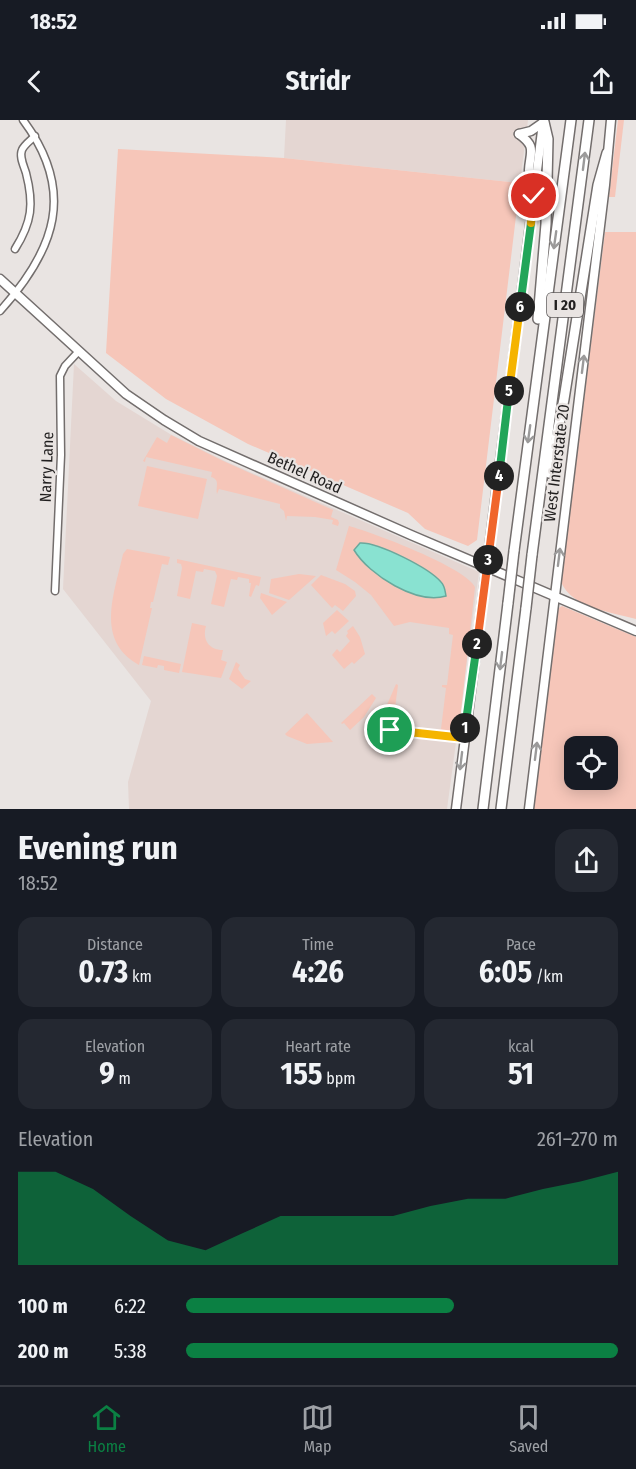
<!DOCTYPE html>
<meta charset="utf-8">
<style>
:root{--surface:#171b24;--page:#242831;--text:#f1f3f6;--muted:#9ea1a6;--line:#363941;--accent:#0b8043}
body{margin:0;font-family:"Fira Sans Condensed",sans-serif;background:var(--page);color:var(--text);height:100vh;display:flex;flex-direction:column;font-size:22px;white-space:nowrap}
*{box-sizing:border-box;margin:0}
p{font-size:20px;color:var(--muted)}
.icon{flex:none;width:33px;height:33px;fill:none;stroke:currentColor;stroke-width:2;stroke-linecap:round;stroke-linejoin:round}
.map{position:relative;height:689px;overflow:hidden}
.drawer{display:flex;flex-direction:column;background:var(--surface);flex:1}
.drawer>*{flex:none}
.tools{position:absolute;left:564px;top:616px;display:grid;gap:12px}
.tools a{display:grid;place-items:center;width:54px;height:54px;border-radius:12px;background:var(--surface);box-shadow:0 3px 15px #0003;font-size:30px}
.pin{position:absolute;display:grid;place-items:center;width:51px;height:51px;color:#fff;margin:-26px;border:3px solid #fff;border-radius:50%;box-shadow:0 2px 6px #0007}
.km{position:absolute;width:30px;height:30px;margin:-15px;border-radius:50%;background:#222;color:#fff;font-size:16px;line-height:30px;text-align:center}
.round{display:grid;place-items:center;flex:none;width:63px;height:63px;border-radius:18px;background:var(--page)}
.head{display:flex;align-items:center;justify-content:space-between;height:102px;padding:0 18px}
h1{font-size:33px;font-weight:700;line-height:45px}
.metrics{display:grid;grid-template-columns:repeat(3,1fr);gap:9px;height:102px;padding:6px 18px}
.metrics div{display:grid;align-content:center;border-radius:15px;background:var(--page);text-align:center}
.metrics b{font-size:30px;font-weight:700}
.metrics small{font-size:16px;font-weight:400}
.metrics p{font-size:16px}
.chart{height:168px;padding:12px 18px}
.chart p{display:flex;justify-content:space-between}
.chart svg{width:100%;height:108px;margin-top:6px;fill:var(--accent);opacity:.7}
ul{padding:0 18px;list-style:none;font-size:20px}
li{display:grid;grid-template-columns:96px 72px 1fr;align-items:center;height:45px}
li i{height:15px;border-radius:8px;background:var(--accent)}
.status{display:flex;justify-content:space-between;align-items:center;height:42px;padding:0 30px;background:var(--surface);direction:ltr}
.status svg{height:16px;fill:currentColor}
header{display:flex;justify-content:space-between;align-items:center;height:78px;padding:0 18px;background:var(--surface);font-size:27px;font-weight:700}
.tab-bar{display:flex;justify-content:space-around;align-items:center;height:84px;border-top:2px solid var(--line);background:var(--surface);font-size:16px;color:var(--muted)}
.tab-bar a{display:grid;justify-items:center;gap:3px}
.tab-bar .active{color:var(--accent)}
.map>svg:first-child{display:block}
.built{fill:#e4d6d2}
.green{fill:#f6c6b9;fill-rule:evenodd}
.water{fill:#89e2d1;stroke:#6aa89c;stroke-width:1.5}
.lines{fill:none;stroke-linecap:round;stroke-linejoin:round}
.minor-casing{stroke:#736e6d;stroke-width:9}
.major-casing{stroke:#736e6d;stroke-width:11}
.highway-casing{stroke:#736e6d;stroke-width:12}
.minor{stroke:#fff;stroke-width:6}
.major{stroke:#fff;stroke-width:8}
.highway{stroke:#fff;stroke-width:9}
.highway-bridge-casing{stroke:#736e6d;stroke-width:12;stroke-linecap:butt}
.highway-bridge{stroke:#fff;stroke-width:9}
.oneway{stroke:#9b9a9a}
.split-1-casing{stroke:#fff;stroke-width:12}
.split-2-casing{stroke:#fff;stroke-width:12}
.split-3-casing{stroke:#fff;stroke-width:12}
.split-4-casing{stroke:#fff;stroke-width:12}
.split-5-casing{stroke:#fff;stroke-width:12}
.split-6-casing{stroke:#fff;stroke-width:12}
.split-7-casing{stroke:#fff;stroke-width:12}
.split-8-casing{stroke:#fff;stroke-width:12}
.split-1{stroke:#f5b400;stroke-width:8}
.split-2{stroke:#22a559;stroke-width:8}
.split-3{stroke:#f0652b;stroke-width:8}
.split-4{stroke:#f0652b;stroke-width:8}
.split-5{stroke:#22a559;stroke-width:8}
.split-6{stroke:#f5b400;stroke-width:8}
.split-7{stroke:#22a559;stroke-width:8}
.split-8{stroke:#f5b400;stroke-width:8}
.labels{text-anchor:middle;stroke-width:4.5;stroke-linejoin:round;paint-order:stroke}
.shield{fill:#e9e4e2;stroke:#5d5a5a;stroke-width:1.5}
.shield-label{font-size:15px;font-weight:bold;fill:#211f1f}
.street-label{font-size:16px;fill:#211f1f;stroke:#e9e4e2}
</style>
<div class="status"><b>18:52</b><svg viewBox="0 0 49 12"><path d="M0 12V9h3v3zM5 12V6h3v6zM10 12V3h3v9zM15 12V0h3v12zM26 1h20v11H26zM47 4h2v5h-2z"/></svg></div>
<header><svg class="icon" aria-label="back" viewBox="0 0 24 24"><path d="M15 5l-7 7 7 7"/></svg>Stridr<svg class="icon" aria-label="share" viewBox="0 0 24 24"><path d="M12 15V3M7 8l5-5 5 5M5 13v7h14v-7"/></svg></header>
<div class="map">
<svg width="636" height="689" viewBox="0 0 636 689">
<rect width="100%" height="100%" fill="#e9e4e2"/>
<!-- built -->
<g class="built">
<path d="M286,0H528L520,63L284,38Z"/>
<path d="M74,244L116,281L170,314L227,342L479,452L447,689H129L128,662L151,581L63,469Z"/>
</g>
<!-- green -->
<g class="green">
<path d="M618,0H624L615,77H609Z"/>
<path d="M118,29L284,38L520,63L477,420L468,426L425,409L408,393L248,324L166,279L106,233Z"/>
<path d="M605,112H636V499C611,492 572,488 561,462Z"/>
<path d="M171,315L221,340L333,390L331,397L338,400L339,403L338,406L332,404L333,400L315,397L287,396L286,401L284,391L280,388V384L219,369L217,374C215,367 221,360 211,357L212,352L146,337L145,342L143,341L157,317L167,323Z"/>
<path d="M147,346L207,359L198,399L138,386Z"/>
<path d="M349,406C374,413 465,447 475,467L459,609L448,613L436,611L437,609H441L446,568L442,567V565H447L453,515L449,514V508L410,502L394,506L371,475L355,462L336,450Z"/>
<path d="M127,429L170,437L168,445L162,444L153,482H151L150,488H152L139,545C95,520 114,475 123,434Z"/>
<path d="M177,439L261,457L259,466L256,465L251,477L249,476L251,463H249V459L238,457L237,460L231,459L224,487L211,484L217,456L215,451L204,449L203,452L196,451L190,479L177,476L182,448L181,444L177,443Z"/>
<path d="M299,454L316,456L289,480L269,473L271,459Z"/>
<path d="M321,455L345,464L355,471L356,476L343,491L335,485L332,488L311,465Z"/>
<path d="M261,473L287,482L272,495L260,478Z"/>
<path d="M562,486L636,517V689H533L557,489ZM574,627H608V660H574Z"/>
<path d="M337,490L349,501L335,514L332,511L326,516L323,503Z"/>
<path d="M192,503L206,506C202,520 209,530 223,530L221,540L227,542L221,558L182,552Z"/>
<path d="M353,506L360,517L365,534L354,544L352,542L344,549L332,535L337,529L340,532L350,521L346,516L348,513L347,511Z"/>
<path d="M144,536L181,544L179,553L164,550V546L158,545L157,548L142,545Z"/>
<path d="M236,542L240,545L238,549L245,559L251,561L242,569L229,559Z"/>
<path d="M396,564L398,565L393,604L383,598V594Z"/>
<path d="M372,574L376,578L364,597L350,610L344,603L342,604L341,603Z"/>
<path d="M307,593L333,622L307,624L287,616L285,614Z"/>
</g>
<!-- water -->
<path class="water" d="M360,423C378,422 429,448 441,462C445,466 445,471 446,476C417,485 369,455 354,430Z"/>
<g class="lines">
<defs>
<g id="minor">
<path d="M15,129C32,102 34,84 26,53C24,46 19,37 22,30C24,25 31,20 35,16"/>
<path d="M0,191C56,129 76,71 23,0"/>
<path d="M55,471L61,335L60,256L65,246L79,231"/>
<path d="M376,598L390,610L464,618"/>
</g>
<g id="major">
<path d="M519,14C537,27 530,32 529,50C529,57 532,64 533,71"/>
<path d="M519,14L531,11L544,2"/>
<path d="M0,159L126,274L164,300L199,321L411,415L636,511"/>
<path d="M456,689L543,3"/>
<path d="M529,689L605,65L611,0"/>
</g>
<g id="highway">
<path d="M538,199L546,104L548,19L544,2"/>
<path d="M549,353L564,279L598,65L607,33"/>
<path d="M514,431L571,0"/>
<path d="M532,435L589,0"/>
<path d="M483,689L508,483"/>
<path d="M501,689L526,488"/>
</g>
</defs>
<!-- minor casing -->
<use href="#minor" class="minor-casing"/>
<!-- major casing -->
<use href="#major" class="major-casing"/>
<!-- highway casing -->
<use href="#highway" class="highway-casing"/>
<!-- minor -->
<use href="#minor" class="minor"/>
<!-- major -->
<use href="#major" class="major"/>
<!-- highway -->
<use href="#highway" class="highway"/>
<defs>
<g id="highway-bridge">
<path d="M508,483L514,431"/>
<path d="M526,488L532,435"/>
</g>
</defs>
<!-- highway-bridge casing -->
<use href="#highway-bridge" class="highway-bridge-casing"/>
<!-- highway-bridge -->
<use href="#highway-bridge" class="highway-bridge"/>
</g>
<!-- one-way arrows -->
<defs><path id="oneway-shaft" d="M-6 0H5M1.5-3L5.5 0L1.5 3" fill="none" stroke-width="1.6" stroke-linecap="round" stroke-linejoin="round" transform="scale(1.5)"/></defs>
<g class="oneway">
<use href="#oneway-shaft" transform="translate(584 41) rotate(-83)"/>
<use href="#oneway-shaft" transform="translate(555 120) rotate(98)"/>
<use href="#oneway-shaft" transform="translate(583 244) rotate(-83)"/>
<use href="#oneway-shaft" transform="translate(529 314) rotate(98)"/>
<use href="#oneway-shaft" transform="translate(559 437) rotate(-83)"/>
<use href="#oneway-shaft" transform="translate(501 541) rotate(97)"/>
<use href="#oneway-shaft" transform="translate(536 631) rotate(-83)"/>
<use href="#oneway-shaft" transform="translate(461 641) rotate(97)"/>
</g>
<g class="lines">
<defs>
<path id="split-1" d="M390,610L464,618L465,608"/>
<path id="split-2" d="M465,608L477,524"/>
<path id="split-3" d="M477,524L488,440"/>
<path id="split-4" d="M488,440L499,356"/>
<path id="split-5" d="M499,356L509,271"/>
<path id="split-6" d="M509,271L520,187"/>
<path id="split-7" d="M520,187L531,103"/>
<path id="split-8" d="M531,103L534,76"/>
</defs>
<!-- split-1 casing -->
<use href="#split-1" class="split-1-casing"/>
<!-- split-2 casing -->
<use href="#split-2" class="split-2-casing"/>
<!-- split-3 casing -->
<use href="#split-3" class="split-3-casing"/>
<!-- split-4 casing -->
<use href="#split-4" class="split-4-casing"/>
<!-- split-5 casing -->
<use href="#split-5" class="split-5-casing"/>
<!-- split-6 casing -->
<use href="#split-6" class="split-6-casing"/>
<!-- split-7 casing -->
<use href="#split-7" class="split-7-casing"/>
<!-- split-8 casing -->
<use href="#split-8" class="split-8-casing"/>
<!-- split-1 -->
<use href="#split-1" class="split-1"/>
<!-- split-2 -->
<use href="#split-2" class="split-2"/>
<!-- split-3 -->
<use href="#split-3" class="split-3"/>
<!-- split-4 -->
<use href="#split-4" class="split-4"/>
<!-- split-5 -->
<use href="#split-5" class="split-5"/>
<!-- split-6 -->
<use href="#split-6" class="split-6"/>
<!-- split-7 -->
<use href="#split-7" class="split-7"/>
<!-- split-8 -->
<use href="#split-8" class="split-8"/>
</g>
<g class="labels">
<!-- shield labels -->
<rect class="shield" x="547" y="173" width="36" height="24" rx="4.5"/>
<g class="shield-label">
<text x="565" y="190">I 20</text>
</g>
<!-- street labels -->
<g class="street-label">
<text transform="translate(556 343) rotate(-83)" y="6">West Interstate 20</text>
<text transform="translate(46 347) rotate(-88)" y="6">Narry Lane</text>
<text transform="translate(305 352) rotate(24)" y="6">Bethel Road</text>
</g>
</g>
</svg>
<div class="tools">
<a><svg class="icon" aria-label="locate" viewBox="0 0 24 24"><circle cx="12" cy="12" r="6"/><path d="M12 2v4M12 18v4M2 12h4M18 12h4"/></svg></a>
</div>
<div class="pin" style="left:390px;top:610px;background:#1e9e55"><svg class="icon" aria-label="arrive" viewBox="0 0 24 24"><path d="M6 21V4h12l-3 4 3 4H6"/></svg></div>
<div class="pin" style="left:534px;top:76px;background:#d93025"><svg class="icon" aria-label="check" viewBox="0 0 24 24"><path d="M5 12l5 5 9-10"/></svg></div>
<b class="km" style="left:465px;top:608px">1</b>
<b class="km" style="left:477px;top:524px">2</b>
<b class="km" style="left:488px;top:440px">3</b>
<b class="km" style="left:499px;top:356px">4</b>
<b class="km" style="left:509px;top:271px">5</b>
<b class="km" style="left:520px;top:187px">6</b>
</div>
<section class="drawer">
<div class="head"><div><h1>Evening run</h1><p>18:52</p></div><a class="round"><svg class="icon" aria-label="share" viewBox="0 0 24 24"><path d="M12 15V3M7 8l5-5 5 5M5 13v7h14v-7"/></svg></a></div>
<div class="metrics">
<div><p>Distance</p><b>0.73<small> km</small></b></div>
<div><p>Time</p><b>4:26</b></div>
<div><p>Pace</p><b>6:05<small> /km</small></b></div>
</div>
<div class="metrics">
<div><p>Elevation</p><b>9<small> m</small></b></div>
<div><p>Heart rate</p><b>155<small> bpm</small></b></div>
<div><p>kcal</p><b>51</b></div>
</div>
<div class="chart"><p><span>Elevation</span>261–270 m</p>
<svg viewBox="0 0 160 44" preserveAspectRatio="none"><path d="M0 44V6L10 6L20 13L30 24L40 34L50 38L60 31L70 24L80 24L90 24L100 24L110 20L120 17L130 17L140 13L150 10L160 6V44z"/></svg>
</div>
<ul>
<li><b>100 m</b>6:22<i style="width:62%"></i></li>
<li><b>200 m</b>5:38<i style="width:100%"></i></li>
</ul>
</section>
<nav class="tab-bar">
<a class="active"><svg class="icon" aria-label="home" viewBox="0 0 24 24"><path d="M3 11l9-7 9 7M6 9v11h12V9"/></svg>Home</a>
<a><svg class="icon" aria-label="map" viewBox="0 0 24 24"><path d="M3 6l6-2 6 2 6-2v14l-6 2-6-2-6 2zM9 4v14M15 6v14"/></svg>Map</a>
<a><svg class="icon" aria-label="saved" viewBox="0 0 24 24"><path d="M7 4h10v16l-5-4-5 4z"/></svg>Saved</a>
</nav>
